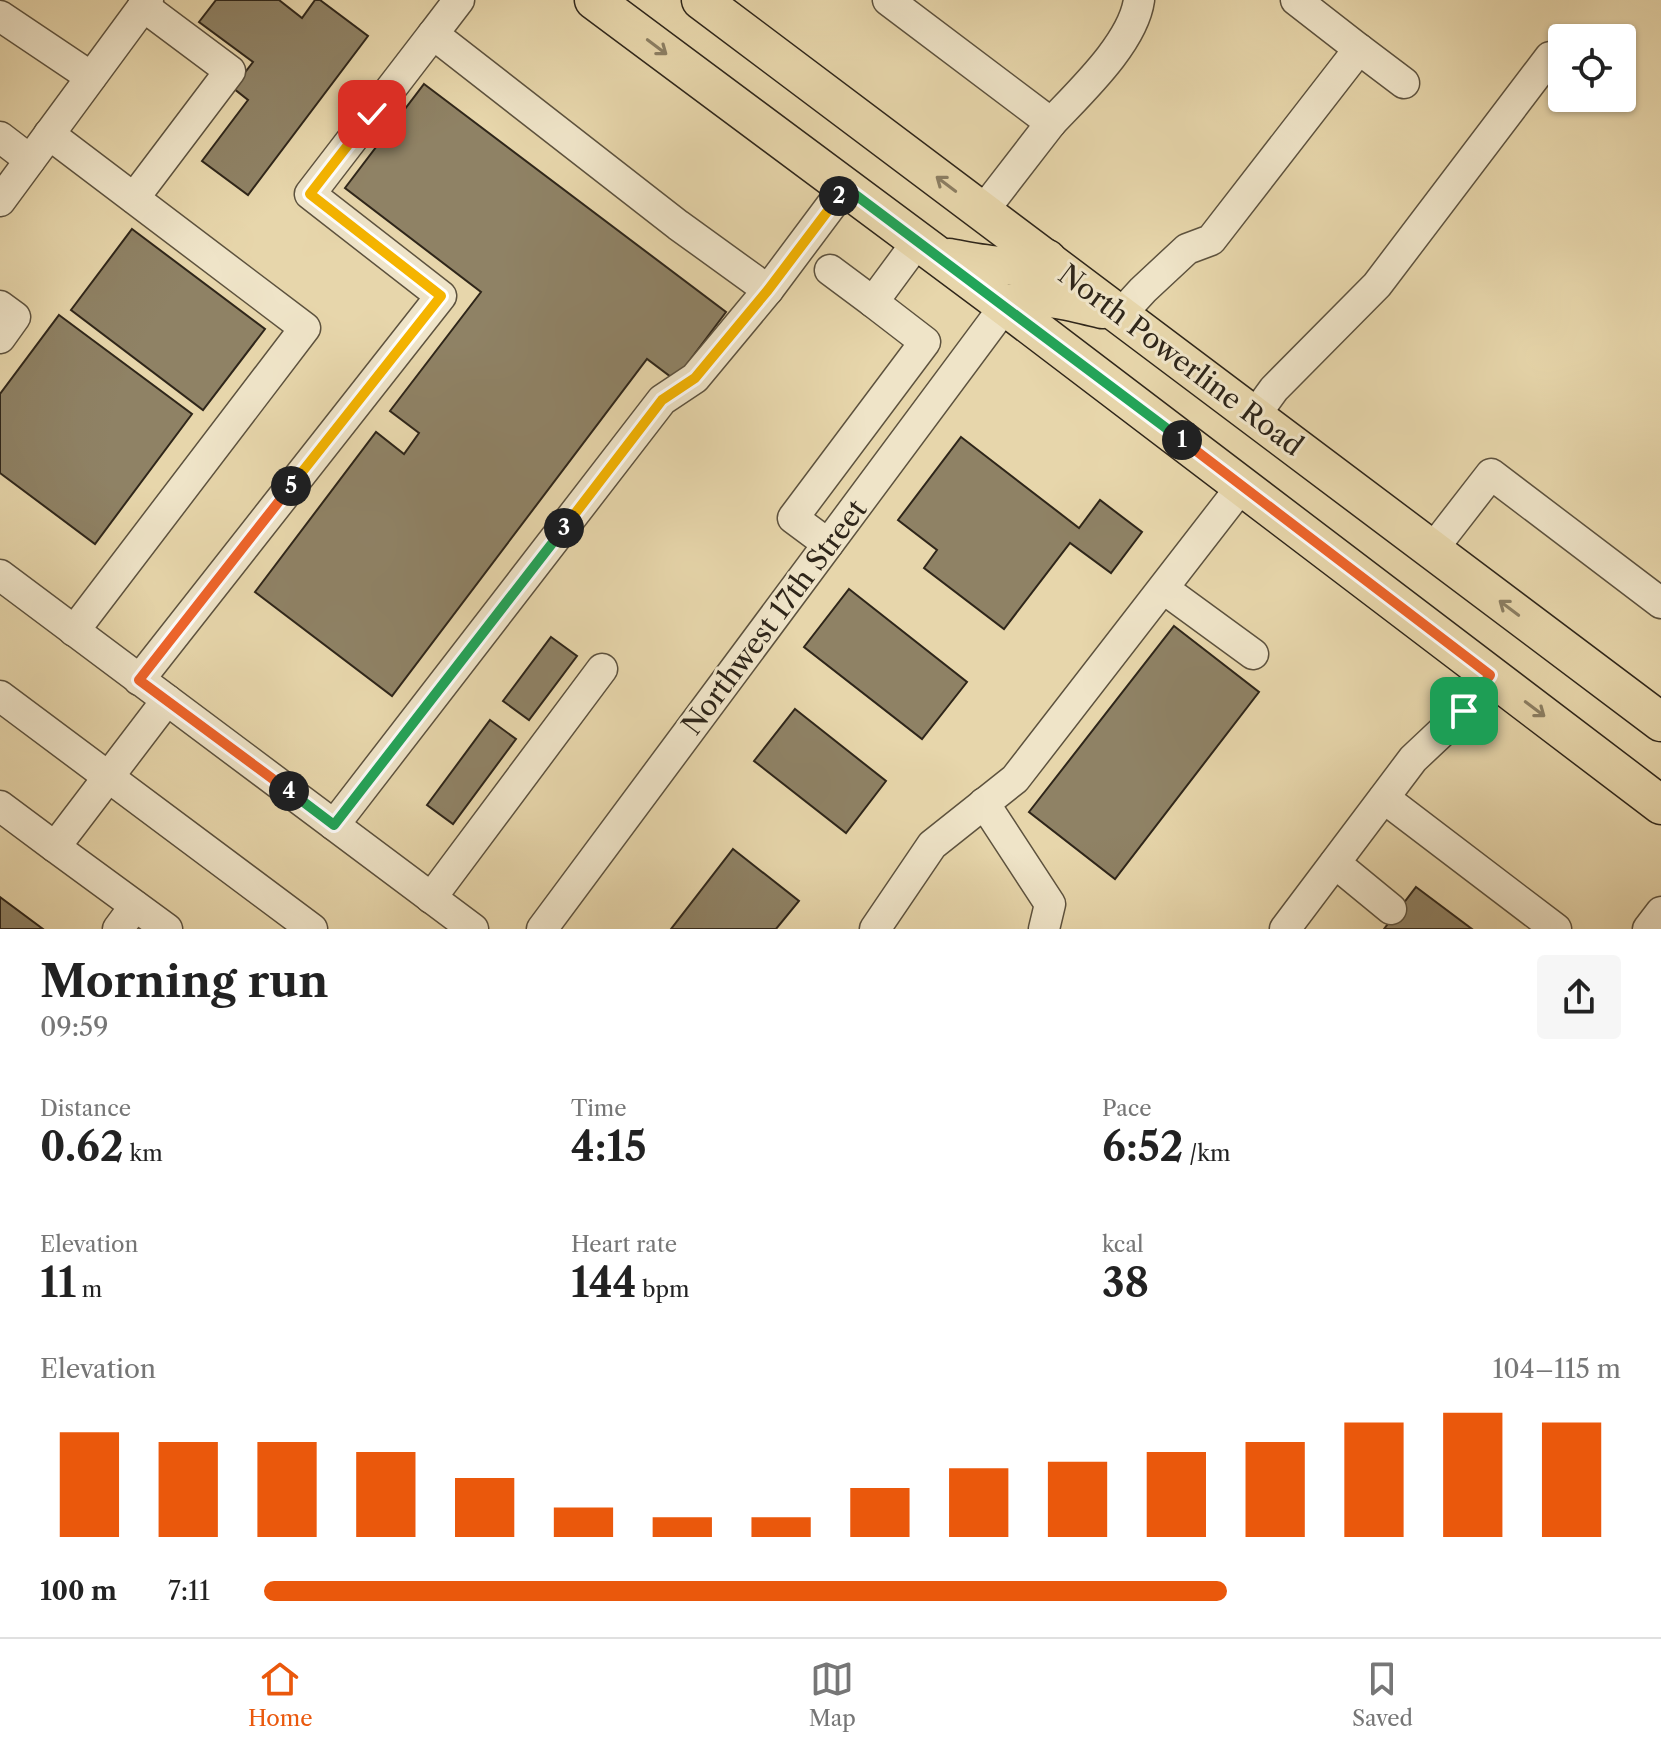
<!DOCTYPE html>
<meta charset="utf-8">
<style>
:root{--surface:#fff;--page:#f6f6f6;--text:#222;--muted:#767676;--line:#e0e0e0;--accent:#ea580c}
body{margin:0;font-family:"Libre Caslon Text",serif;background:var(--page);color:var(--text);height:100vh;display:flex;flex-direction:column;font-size:30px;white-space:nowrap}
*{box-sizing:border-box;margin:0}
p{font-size:26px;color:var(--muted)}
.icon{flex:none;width:44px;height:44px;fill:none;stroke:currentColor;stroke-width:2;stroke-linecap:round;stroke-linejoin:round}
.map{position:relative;height:929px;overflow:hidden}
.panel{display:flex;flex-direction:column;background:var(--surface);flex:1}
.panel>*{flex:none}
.fabs{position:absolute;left:1548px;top:24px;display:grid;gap:16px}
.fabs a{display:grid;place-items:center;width:88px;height:88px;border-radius:8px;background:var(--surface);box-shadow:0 2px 6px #0004;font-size:40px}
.pin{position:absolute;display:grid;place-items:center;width:68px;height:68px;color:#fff;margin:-34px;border-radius:16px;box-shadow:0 4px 12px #0006}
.km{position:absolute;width:40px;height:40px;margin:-20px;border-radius:50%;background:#222;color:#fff;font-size:22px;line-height:40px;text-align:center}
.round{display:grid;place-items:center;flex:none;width:84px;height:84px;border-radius:8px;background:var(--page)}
.head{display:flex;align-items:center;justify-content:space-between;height:136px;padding:0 40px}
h1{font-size:44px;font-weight:700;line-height:60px}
.stats{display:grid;grid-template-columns:repeat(3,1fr);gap:12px;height:136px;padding:8px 40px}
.stats div{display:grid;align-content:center}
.stats b{font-size:40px;font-weight:700}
.stats small{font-size:22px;font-weight:400}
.stats p{font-size:22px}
.chart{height:224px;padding:16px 40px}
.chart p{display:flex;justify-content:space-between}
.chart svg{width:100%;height:144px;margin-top:8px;stroke:var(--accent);stroke-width:6}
ul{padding:0 40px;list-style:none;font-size:26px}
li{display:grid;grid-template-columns:128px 96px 1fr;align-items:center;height:60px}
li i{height:20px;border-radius:10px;background:var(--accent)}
.tab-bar{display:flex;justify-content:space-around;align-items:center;height:112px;border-top:2px solid var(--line);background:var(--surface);font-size:22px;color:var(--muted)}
.tab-bar a{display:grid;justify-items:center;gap:4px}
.tab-bar .current{color:var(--accent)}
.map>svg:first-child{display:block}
.building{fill:#8f8265;stroke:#2f261a;stroke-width:2}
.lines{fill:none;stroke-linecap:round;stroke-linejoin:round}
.minor-casing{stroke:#5d523e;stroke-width:33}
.major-casing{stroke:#2f261a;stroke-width:41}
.minor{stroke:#efe4c8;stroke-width:30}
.major{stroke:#e7d6ab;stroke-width:38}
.oneway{stroke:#8b7e62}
.split-1-casing{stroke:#fff;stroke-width:16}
.split-2-casing{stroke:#fff;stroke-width:16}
.split-3-casing{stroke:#fff;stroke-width:16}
.split-4-casing{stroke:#fff;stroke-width:16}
.split-5-casing{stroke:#fff;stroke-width:16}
.split-6-casing{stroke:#fff;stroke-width:16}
.split-1{stroke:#f0652b;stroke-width:10}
.split-2{stroke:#22a559;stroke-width:10}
.split-3{stroke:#f5b400;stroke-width:10}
.split-4{stroke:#22a559;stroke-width:10}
.split-5{stroke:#f0652b;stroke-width:10}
.split-6{stroke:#f5b400;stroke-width:10}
.labels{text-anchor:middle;stroke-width:6;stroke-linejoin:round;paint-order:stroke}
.street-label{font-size:28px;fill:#2f261a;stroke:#efe4c8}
</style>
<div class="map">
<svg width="1661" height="929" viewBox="0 0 1661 929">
<rect width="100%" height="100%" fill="#e7d6ab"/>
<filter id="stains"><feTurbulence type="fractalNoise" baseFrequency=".0025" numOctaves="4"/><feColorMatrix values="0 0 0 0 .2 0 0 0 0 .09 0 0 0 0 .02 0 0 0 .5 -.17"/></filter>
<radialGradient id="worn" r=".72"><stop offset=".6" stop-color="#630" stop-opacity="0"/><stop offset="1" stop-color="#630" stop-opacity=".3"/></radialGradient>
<!-- building -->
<g class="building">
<path d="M216,0H279L302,18L315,0H320L368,36L248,195L202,161L248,100L233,88L253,62L199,22Z"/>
<path d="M424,84L726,312L675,380L647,359L392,696L255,592L376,432L404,454L419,433L390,411L481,292L345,188Z"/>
<path d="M132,229L265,329L203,410L71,310Z"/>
<path d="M59,315L192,414L95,544L0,473V394Z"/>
<path d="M961,437L1079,528L1100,500L1142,532L1111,573L1070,543L1004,629L924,568L937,550L898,520Z"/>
<path d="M849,589L967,682L922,739L804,647Z"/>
<path d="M1174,626L1259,692L1115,879L1029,812Z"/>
<path d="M551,637L577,656L529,720L503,701Z"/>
<path d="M795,709L886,781L846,833L754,761Z"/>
<path d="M490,720L516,739L453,824L427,805Z"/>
<path d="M733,849L799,901L776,929H671Z"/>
<path d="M1416,887L1472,929H1384Z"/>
<path d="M0,897L43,929H0Z"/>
</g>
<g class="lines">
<defs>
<g id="minor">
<path d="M459,0L433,34L678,225L768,290L845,187"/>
<path d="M888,0L1051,123L983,211"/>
<path d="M0,16L91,77"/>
<path d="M1359,49L1404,83"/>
<path d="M1051,123C1080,92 1133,43 1139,0"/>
<path d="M49,134L305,328L74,631"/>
<path d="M0,137L30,160"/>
<path d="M134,198L230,71L143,6"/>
<path d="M0,201L148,0"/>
<path d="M830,270L873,302L918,241"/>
<path d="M0,306L15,317L0,338"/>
<path d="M1121,314L1143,290L1187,249L1211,240L1359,49L1296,0"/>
<path d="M1255,415L1274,389L1377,285L1550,57"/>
<path d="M828,544L793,518L925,342L873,302"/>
<path d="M1432,550L1491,474L1661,603"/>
<path d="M0,575L473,929"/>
<path d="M1164,589L1253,654"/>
<path d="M139,680L441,296L310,194L433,34"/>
<path d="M0,696L312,929"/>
<path d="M1384,798L1556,929"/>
<path d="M984,803L1050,904L1044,929"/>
<path d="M0,806L55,847L167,700"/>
<path d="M334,825L662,400L695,378L768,290"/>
<path d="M55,847L167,929"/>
<path d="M1335,863L1391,909"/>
<path d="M431,898L602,669"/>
<path d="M118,929L135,906"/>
<path d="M542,929L1005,306"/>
<path d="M875,929L932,845L1015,779L1242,486"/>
<path d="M1285,929L1413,759L1464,711L1490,675"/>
<path d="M1648,929L1661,912"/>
</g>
<g id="major">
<path d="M594,0L1005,306L1661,805"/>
<path d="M701,0L1661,722"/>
<path d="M949,258C988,265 1008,271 1047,259"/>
<path d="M1005,306C1046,291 1062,300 1102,309"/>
</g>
</defs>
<!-- minor casing -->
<use href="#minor" class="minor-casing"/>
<!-- major casing -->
<use href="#major" class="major-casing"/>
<!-- minor -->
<use href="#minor" class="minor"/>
<!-- major -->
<use href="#major" class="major"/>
</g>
<!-- one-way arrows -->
<defs><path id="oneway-shaft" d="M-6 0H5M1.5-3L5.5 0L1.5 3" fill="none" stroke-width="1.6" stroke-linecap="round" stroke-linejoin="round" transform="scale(2)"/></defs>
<g class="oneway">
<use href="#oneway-shaft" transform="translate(657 47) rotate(37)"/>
<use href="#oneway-shaft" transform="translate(946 184) rotate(-143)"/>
<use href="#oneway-shaft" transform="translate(1509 608) rotate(-143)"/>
<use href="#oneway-shaft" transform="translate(1535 709) rotate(37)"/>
</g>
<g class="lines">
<defs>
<path id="split-1" d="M1182,440L1490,675L1464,711"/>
<path id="split-2" d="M839,196L845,187L1182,440"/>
<path id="split-3" d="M564,528L662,400L695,378L768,290L839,196"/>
<path id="split-4" d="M289,791L334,825L564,528"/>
<path id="split-5" d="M289,791L139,680L291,486"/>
<path id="split-6" d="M291,486L441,296L310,194L372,114"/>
</defs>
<!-- split-1 casing -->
<use href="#split-1" class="split-1-casing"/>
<!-- split-2 casing -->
<use href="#split-2" class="split-2-casing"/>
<!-- split-3 casing -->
<use href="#split-3" class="split-3-casing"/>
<!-- split-4 casing -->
<use href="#split-4" class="split-4-casing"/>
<!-- split-5 casing -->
<use href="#split-5" class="split-5-casing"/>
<!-- split-6 casing -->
<use href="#split-6" class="split-6-casing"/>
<!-- split-1 -->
<use href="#split-1" class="split-1"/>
<!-- split-2 -->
<use href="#split-2" class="split-2"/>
<!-- split-3 -->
<use href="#split-3" class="split-3"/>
<!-- split-4 -->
<use href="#split-4" class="split-4"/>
<!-- split-5 -->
<use href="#split-5" class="split-5"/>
<!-- split-6 -->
<use href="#split-6" class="split-6"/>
</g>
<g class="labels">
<!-- street labels -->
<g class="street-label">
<text transform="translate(1181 360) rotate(37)" y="10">North Powerline Road</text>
<text transform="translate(774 617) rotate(-53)" y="10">Northwest 17th Street</text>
</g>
</g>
<rect width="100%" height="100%" filter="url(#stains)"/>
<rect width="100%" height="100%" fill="url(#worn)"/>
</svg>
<div class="fabs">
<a><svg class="icon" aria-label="locate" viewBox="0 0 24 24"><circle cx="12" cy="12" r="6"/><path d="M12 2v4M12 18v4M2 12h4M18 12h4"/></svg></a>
</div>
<div class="pin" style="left:1464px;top:711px;background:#1e9e55"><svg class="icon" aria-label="arrive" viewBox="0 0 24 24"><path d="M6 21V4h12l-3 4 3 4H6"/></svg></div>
<div class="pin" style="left:372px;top:114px;background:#d93025"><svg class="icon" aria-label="check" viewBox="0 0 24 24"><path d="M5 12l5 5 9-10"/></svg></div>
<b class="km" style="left:1182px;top:440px">1</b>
<b class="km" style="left:839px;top:196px">2</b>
<b class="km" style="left:564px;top:528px">3</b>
<b class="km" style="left:289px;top:791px">4</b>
<b class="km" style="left:291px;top:486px">5</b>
</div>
<section class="panel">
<div class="head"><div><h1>Morning run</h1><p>09:59</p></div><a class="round"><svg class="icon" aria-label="share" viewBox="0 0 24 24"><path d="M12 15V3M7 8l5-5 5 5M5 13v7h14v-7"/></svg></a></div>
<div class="stats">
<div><p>Distance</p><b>0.62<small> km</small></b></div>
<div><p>Time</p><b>4:15</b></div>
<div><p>Pace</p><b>6:52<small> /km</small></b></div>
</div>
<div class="stats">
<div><p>Elevation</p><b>11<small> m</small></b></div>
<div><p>Heart rate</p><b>144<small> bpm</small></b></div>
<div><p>kcal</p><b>38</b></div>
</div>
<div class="chart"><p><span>Elevation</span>104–115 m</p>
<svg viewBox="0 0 160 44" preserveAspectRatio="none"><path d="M5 44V12M15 44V15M25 44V15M35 44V18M45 44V26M55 44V35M65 44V38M75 44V38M85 44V29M95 44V23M105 44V21M115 44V18M125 44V15M135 44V9M145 44V6M155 44V9"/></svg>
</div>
<ul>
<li><b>100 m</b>7:11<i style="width:71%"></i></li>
</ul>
</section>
<nav class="tab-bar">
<a class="current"><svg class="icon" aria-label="home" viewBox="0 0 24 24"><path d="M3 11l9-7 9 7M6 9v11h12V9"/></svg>Home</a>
<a><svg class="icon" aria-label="map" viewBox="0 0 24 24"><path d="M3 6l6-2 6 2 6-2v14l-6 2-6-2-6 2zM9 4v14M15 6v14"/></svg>Map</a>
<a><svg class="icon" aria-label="saved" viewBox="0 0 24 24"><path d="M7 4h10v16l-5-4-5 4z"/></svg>Saved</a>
</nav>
